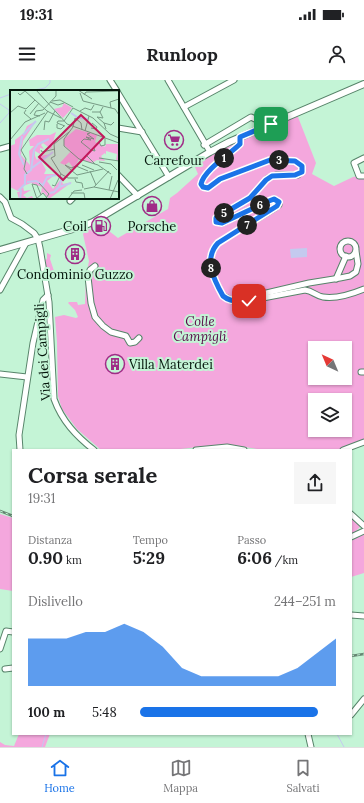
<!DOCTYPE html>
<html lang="it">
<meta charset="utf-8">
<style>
:root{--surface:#fff;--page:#f6f6f6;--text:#202124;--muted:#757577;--line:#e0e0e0;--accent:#1a73e8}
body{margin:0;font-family:Lora,serif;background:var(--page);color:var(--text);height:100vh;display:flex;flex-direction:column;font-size:15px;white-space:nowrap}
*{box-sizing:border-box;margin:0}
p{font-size:13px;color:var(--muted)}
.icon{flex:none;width:22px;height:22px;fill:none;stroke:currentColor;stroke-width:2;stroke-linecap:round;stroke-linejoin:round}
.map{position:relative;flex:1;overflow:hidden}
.side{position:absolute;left:12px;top:369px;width:340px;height:286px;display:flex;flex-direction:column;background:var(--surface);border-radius:0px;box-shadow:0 1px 3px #0004}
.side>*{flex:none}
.needle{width:26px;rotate:316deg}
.controls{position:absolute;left:308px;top:261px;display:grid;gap:8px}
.controls a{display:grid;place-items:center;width:44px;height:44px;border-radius:0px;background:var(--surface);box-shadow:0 1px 3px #0004;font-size:20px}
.pin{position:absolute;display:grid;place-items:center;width:34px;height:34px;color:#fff;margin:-17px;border-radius:8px;box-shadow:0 2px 6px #0006}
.km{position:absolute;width:20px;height:20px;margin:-10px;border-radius:50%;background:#222;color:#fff;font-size:11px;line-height:20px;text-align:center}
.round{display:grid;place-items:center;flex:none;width:42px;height:42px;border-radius:0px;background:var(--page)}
.summary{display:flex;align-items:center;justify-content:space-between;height:68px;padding:0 16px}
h1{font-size:22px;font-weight:700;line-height:30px}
.metrics{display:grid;grid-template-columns:repeat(3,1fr);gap:6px;height:68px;padding:4px 16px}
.metrics div{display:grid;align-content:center}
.metrics b{font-size:17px;font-weight:700}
.metrics small{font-size:11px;font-weight:400}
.metrics p{font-size:11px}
.chart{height:112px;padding:8px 16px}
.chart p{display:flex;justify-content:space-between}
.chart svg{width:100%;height:72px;margin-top:4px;fill:var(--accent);opacity:.7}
ul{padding:0 16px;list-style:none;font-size:13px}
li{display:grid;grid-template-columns:64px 48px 1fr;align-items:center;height:30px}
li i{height:10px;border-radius:5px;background:var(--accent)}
.status{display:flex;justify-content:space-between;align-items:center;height:28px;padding:0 20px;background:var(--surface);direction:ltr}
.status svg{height:11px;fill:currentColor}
header{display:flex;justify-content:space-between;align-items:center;height:52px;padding:0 16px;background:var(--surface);font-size:18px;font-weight:700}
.tab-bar{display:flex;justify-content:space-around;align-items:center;height:56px;border-top:1px solid var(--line);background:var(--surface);font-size:11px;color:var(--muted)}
.tab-bar a{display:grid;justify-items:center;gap:2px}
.tab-bar .selected{color:var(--accent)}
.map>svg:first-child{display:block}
.green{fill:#f4a7dd;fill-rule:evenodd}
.water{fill:#c4caef}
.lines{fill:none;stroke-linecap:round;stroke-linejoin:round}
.stream{stroke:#c4caef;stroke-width:1}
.minor-casing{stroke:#57846a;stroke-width:7}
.major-casing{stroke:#57846a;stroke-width:8}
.minor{stroke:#fff;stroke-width:5}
.major{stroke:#fff;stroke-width:6}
.rail-casing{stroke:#648571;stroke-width:2.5}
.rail{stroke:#c4f4d6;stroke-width:1;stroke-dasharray:3;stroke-linecap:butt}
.route-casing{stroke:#fff;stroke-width:8}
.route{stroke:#1a73e8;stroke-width:5}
.labels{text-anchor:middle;stroke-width:4;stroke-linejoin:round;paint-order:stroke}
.poi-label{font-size:13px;fill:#04150b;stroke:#c4f4d6}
.park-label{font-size:13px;font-style:italic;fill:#580a48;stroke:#c4f4d6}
.street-label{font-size:13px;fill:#04150b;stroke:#c4f4d6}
.inset-river{fill:none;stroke:#c4caef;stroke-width:2}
.inset-road{fill:none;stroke:#779b85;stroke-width:1}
.view{fill:#c2185b;fill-opacity:0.15;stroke:#c2185b;stroke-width:2}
.inset-edge{fill:none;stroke:#04150b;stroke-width:2}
</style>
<div class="status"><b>19:31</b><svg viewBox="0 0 49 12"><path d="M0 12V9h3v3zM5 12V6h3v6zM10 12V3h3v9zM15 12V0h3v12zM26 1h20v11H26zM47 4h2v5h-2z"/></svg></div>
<header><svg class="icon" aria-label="menu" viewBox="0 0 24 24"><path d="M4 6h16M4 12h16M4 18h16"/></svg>Runloop<svg class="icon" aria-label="person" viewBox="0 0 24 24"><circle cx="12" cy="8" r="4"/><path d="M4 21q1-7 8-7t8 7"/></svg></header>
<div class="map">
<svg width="364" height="667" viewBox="0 0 364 667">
<rect width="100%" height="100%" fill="#c4f4d6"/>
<!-- green -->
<g class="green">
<path d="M295,36L298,37L316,83L312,94L334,106L353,97L364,95V360L339,370H264L226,364L171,370H101L77,349L62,329L58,316L57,262L55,237L64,235L76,238L78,237L75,230L68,223L69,222H77L78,225L85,224L86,197L89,181L83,154L85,151L89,149L94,153L104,148L105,149L109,147V151L118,158L168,129L170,118L177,113L198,94L194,85L225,66ZM315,268H345V298H315ZM315,320H345V350H315Z"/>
<path d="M47,173L51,175L50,179L54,191L48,193L45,180L47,179Z"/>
<path d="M0,434L13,438V443L12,445L13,450V511L0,509Z"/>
<path d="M351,436L358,443L360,447L351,456Z"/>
<path d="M364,454V493L351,497V461Z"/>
<path d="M19,654H50L45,667H0V662L5,665L14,666Z"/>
</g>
<!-- water -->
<path class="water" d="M307,168V177L291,178L290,169Z"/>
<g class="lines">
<!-- stream -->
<g class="stream">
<path d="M28,11L45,8L50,3V0"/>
<path d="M0,18L11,14"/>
<path d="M0,24L9,30V33L0,43"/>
<path d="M337,654L344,667"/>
<path d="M42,667L46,654"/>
</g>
<defs>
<g id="minor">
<path d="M110,0L117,11"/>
<path d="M168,0L210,72"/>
<path d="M118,13L169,97"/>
<path d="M184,27L234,0"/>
<path d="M118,48L142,52"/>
<path d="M240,57V64C230,74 204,90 201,104L203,107L208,108L220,99L270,80L295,81L302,86V91L298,95H276L268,98L250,118L216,138V142L222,143L269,121L274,119L279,122V125L275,128L218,163C203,179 214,200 223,216L233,221L242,222L305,210C313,211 316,216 323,217C336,219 352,214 364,209"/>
<path d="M204,65L251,37L261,42L265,47"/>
<path d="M0,69L11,66"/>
<path d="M364,78L354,83L359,96H364"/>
<path d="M118,95L138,116"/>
<path d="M0,117L5,122L11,138L22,144L34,153L38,159L40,168L49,222L54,319C62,341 76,356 94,370"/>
<path d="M70,121L73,118"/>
<circle cx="348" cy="169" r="8"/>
<path d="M95,186L90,190L88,197L91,223L95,237L103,246L111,252L126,256L130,263L135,262L139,258"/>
<path d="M336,199L346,176"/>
<path d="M0,210L26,163"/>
<path d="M240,219L309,203L340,198L350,196L356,192L358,184L356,171"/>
<path d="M361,292H364"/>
<path d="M0,294L27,297"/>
<path d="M20,370L19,355L33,263L43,220L48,215"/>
<path d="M196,370L227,367L244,370"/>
<path d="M343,370L364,362"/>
<path d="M351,434L364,446"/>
<path d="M351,457L364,451"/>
<path d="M351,535L364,536"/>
<path d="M0,569L6,551L13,552"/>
<path d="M5,589L13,588"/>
<path d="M351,635L364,619"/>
<path d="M308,654L311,667"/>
</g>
<path id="major" d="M0,170L80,147L93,142L210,72L229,62L364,4"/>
</defs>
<!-- minor casing -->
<use href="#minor" class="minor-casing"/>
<!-- major casing -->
<use href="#major" class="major-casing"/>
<!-- minor -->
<use href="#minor" class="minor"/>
<!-- major -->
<use href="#major" class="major"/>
<defs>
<g id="rail">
<path d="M0,431L13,436"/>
<path d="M351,576L364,574"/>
</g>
</defs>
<!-- rail casing -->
<use href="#rail" class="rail-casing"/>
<!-- rail -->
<use href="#rail" class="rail"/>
</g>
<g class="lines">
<defs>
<path id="route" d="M249,221C240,222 230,222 223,216C214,200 203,179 218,163L277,126L279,122L274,119L269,121L222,143L216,142V138L250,118L266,100L272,96L295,95L302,92V86L295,81L270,80L220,99L208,108L203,107L201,104C204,90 230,74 240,64V57L271,44"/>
</defs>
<!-- route casing -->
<use href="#route" class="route-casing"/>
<!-- route -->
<use href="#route" class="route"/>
</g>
<!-- icons -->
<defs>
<symbol id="supermarket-ring" viewBox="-11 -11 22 22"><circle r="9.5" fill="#c4f4d6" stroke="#a02c87" stroke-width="1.5"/><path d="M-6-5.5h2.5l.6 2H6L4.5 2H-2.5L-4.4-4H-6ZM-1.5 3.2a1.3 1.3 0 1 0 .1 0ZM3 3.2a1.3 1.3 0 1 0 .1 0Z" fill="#a02c87"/></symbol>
<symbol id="shop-ring" viewBox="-11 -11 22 22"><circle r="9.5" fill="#c4f4d6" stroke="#a02c87" stroke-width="1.5"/><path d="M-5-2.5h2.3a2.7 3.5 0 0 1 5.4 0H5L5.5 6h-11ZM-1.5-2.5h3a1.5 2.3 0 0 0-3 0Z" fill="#a02c87"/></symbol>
<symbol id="fuel-ring" viewBox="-11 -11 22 22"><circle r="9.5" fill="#c4f4d6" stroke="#a02c87" stroke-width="1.5"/><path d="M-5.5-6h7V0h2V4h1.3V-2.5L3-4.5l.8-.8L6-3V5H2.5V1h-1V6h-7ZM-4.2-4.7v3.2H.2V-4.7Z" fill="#a02c87"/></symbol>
<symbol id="building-ring" viewBox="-11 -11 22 22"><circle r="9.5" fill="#c4f4d6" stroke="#a02c87" stroke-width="1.5"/><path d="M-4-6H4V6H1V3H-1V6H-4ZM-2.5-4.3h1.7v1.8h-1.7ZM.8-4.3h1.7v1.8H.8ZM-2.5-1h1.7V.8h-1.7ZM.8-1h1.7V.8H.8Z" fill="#a02c87"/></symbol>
</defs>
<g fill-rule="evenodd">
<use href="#supermarket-ring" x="163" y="49" width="22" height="22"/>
<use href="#shop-ring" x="141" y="115" width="22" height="22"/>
<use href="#fuel-ring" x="90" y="135" width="22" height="22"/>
<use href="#building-ring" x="64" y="163" width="22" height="22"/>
<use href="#building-ring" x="104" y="273" width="22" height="22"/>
</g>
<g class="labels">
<!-- poi labels -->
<g class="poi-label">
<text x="174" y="85">Carrefour</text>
<text x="87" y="151" text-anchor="end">Coil</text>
<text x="152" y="151">Porsche</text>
<text x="75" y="199">Condominio Guzzo</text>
<text x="129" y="289" text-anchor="start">Villa Materdei</text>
</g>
<!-- park labels -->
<g class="park-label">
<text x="200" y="246">Colle<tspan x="200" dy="15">Campigli</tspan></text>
</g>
<!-- street labels -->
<g class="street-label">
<text transform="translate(42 272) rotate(-94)" y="5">Via dei Campigli</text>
</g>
</g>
<!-- overview -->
<g transform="translate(10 10)">
<rect width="109" height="109" fill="#c4f4d6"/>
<path d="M54,13L62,18L53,28L44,19L52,17ZM26,31L13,51L11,65L20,75L19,61L24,56H20L19,50L27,45H40L46,42L41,59L33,53L31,55L34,59L30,58V64L25,61V66L27,70L30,66L41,64L31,71L36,80L34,84H46L37,91L43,99L51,89L53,94L62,92L39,109L33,102L31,104L32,97L21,93L13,96L14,101L21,100L13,105L17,108L22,106L23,108L9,109L7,102H10L0,97V56L5,54V50L14,43L17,36ZM66,39L87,45L85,52L95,57L96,54H109V71L106,70L107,64L96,61V65L95,63L91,66L95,71L87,70L82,73L69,69L64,79L59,72L55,75L50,73L61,61L54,55V49Z" fill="#f4a7dd"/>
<path class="inset-river" d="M61,23L67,27L78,29M13,45L26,31M12,46L9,64L14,75M22,78L43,62M17,92L26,91L33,95L37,87L46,85M49,97L61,93M40,103L44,102L49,97L52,87M10,109L11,101L9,100L15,94V85L21,80L24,60L28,54L39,49"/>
<path class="inset-road" d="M26,0L57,34L109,53M68,0L82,9M8,3L10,5L15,1L25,10M70,3L73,11L105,19L109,25M74,5L76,2L109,1M42,11L50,10L63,17M40,12L48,15L54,13M63,18L83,28L100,44L109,48M101,18L100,12L109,9M16,20L14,23L21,29M70,21L75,18L81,20L84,15M82,22H90L93,17M90,22L93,28L87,27L94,33M0,23L8,16L16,19L25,10L37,21L51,28M20,24L29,13M30,26L24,25L26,21L33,20L46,6V0M54,31H48L47,33L55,36M54,31L63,18M47,34V38L51,39L54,36M81,38L86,39L87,37L82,33M96,39L94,33L101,35L104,32M34,40L35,31L39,32L45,21M72,40L71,33L65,28L63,37L54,49V56L69,69L88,75L101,84M75,41L79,26M80,43L77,44L84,49L76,47L81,50L74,49L71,52L81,60L85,61L84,58M0,50L15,32L35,23M89,52L91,56L95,55V48M31,60L32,62L45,59M76,65L85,74M89,68L109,71M89,72L101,74L107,80M72,75L84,80M66,76L61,78L55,75L67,85L93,79M66,76L78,81M80,81L86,95M17,84L14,79L16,69L11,60L38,21M51,84L41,68L45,66L44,54L59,42M65,89L66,92L72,93L73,98M29,93L39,104L36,108M42,95L45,96L51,84L58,88H68M84,97L109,102M74,99L84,97L99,81M99,100L102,86M61,103H74L75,109M26,109L33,103L37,108M27,109L22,94L27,95L31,105M58,109L64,101L72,100M100,109L108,90"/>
<path class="view" d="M71,25L94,47L53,90L29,67Z"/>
<rect width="109" height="109" class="inset-edge"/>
</g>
</svg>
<div class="controls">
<a><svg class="needle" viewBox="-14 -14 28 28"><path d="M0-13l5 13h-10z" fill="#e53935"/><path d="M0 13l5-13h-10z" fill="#757577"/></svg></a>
<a><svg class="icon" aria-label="layers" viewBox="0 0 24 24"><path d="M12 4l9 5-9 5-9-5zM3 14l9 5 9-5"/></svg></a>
</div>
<div class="pin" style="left:271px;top:44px;background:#1e9e55"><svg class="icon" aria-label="arrive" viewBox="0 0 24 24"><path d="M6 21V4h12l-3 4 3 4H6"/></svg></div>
<div class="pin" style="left:249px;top:221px;background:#d93025"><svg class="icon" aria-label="check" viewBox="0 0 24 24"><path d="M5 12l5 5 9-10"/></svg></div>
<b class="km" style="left:224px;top:78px">1</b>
<b class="km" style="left:279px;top:80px">3</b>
<b class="km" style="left:224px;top:133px">5</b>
<b class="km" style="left:260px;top:125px">6</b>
<b class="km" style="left:247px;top:145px">7</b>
<b class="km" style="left:211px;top:188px">8</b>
<section class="side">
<div class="summary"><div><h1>Corsa serale</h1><p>19:31</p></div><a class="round"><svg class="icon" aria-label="share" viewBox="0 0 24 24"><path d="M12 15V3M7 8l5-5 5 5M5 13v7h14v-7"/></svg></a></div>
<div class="metrics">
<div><p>Distanza</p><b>0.90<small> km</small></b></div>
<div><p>Tempo</p><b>5:29</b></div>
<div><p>Passo</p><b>6:06<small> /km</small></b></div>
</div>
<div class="chart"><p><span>Dislivello</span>244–251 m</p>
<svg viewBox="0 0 160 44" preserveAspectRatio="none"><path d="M0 44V15L10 15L20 15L30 11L40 11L50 6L60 11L70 20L80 33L90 38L100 38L110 38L120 38L130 38L140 33L150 24L160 15V44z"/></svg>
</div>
<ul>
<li><b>100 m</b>5:48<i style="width:91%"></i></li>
</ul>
</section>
</div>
<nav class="tab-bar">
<a class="selected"><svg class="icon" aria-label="home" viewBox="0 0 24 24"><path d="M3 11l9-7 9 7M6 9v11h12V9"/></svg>Home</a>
<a><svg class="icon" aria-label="map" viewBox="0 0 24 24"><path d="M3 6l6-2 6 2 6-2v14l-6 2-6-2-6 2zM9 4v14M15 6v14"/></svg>Mappa</a>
<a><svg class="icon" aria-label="saved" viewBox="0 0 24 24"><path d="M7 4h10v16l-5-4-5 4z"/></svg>Salvati</a>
</nav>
